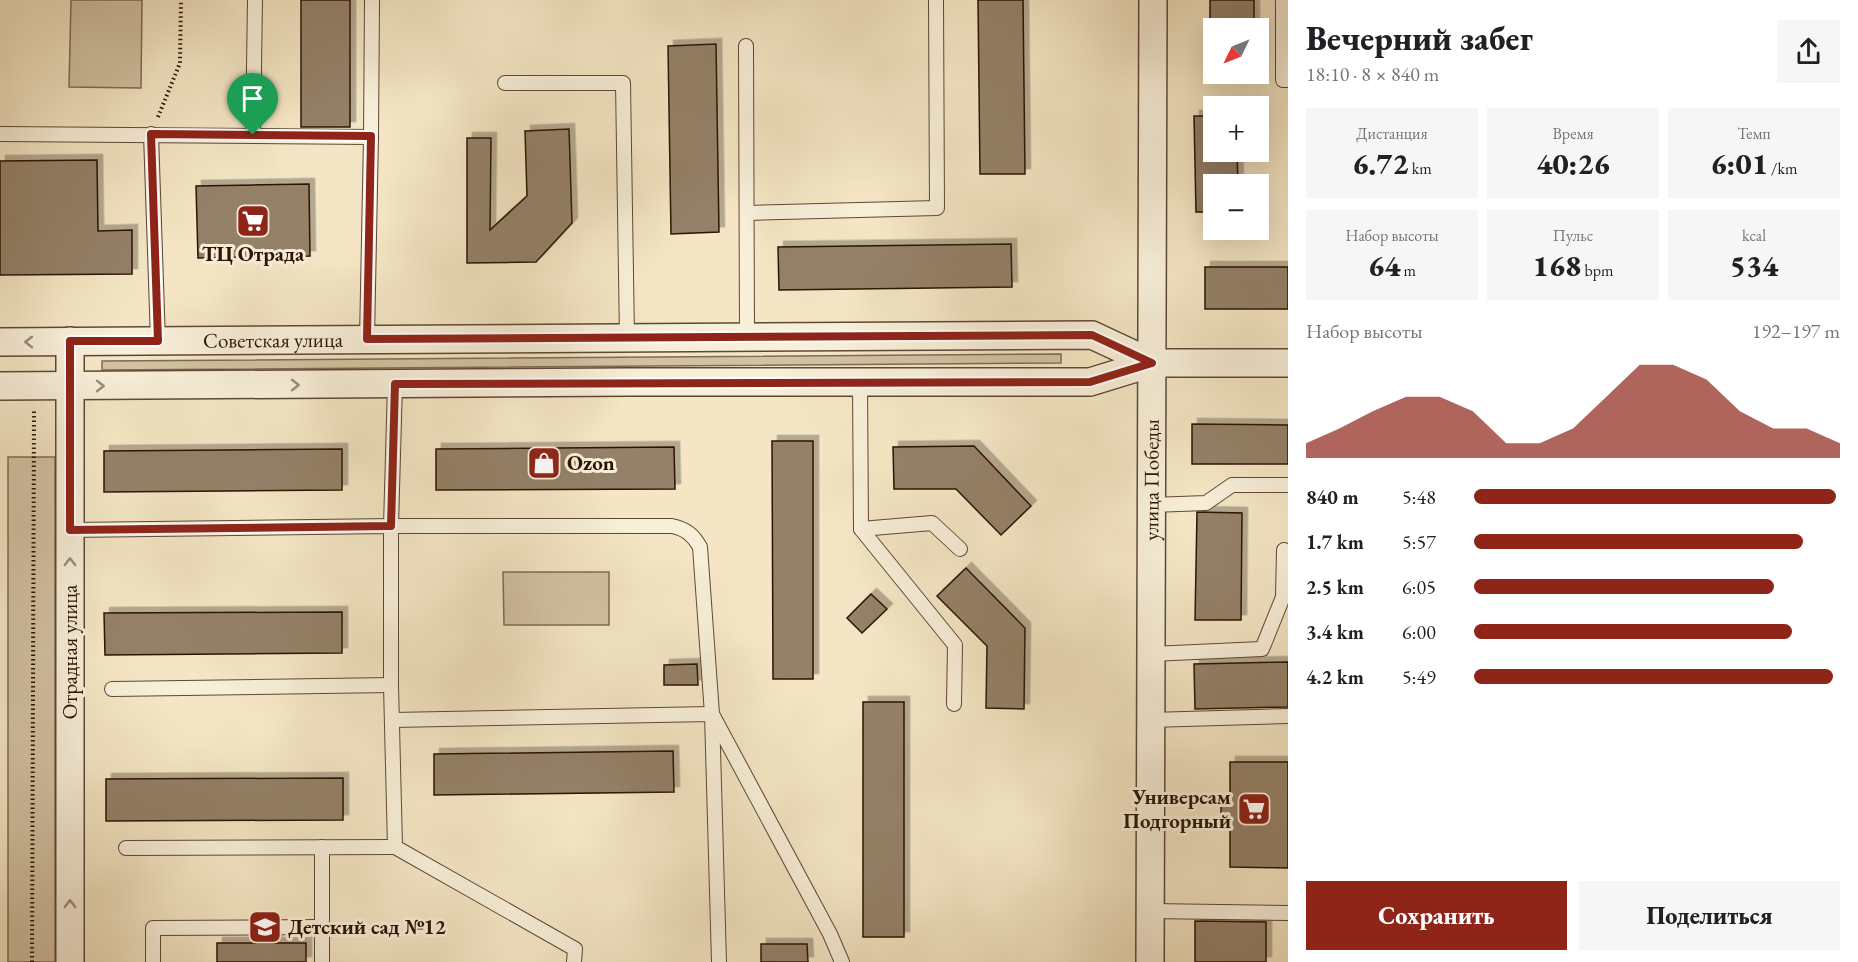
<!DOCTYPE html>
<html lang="ru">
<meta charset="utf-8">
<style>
:root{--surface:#fff;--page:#f6f6f6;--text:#202124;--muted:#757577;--accent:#8f2418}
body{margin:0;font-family:"EB Garamond",serif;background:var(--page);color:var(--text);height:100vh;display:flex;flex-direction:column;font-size:22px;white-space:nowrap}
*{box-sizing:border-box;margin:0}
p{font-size:20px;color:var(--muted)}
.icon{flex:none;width:33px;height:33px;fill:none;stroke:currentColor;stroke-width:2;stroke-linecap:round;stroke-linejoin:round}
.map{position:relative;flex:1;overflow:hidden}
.sheet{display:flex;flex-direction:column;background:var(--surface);width:570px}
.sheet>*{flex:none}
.needle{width:39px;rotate:227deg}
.fabs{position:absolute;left:1203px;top:18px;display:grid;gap:12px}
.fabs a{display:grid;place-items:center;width:66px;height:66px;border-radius:0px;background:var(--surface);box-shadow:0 6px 24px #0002;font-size:30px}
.pin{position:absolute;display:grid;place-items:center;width:51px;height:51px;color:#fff;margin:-62px -26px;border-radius:50% 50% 50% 0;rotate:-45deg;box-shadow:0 0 6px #0007}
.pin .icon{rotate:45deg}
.round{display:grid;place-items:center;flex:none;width:63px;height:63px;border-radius:0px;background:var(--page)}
.head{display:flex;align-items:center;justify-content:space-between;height:102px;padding:0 18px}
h1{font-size:33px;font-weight:800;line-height:45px}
.figures{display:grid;grid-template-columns:repeat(3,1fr);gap:9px;height:102px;padding:6px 18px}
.figures div{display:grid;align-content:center;border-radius:0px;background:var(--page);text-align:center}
.figures b{font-size:30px;font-weight:800}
.figures small{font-size:16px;font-weight:400}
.figures p{font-size:16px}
.chart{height:168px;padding:12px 18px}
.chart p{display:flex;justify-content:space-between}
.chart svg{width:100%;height:108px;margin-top:6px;fill:var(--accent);opacity:.7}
.primary-button{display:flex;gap:12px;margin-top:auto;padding:12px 18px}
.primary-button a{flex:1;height:69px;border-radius:0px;background:var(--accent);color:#fff;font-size:24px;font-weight:800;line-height:69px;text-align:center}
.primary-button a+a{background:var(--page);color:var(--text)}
ul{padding:0 18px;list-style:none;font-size:20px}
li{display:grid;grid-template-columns:96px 72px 1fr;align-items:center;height:45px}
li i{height:15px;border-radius:8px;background:var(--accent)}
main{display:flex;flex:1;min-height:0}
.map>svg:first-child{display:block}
.green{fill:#d2c2a3;stroke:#7f6a54;stroke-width:1.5}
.building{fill:#948168;stroke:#2c1304;stroke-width:1.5;filter:url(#shadow)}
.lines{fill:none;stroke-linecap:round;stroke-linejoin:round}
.lane-casing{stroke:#5e4834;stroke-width:16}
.street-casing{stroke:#5e4834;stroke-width:30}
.path{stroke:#2c1304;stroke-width:4;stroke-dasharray:1.5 3;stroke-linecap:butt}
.lane{stroke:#f8efd9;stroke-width:14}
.street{stroke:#f8efd9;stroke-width:27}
.oneway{stroke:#9c8c79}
.route-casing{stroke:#fff;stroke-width:12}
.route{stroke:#8f2418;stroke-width:8}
.labels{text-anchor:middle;stroke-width:6;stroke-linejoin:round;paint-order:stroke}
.poi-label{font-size:21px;font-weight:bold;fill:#2c1304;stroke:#f8efd9;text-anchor:start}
.street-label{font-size:21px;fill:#2c1304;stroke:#f8efd9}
</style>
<main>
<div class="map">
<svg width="1288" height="962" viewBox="0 0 1288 962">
<defs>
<filter id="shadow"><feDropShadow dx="5.5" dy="-5.5" stdDeviation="0" flood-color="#0004"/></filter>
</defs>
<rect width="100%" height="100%" fill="#f4e6c4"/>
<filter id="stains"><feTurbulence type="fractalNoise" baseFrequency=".00333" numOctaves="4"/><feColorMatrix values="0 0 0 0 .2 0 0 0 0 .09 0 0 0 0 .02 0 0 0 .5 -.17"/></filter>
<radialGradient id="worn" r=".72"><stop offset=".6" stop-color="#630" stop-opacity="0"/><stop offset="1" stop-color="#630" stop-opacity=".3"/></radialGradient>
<!-- green -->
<g class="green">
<path d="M71,0H142L141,88L69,87Z"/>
<path d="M1061,354V363L102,370V361Z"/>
<rect x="8" y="457" width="47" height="505"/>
<path d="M503,572H609V625H504Z"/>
</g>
<!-- building -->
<g class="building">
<rect x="301" y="0" width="49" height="127"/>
<path d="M978,0H1023L1025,174H980Z"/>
<rect x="1210" y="0" width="44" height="28"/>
<path d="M716,44L719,232L671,234L668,46Z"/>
<path d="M1194,116H1214V152H1237L1238,184H1214V212H1196Z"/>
<path d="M569,129L572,223L536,262L467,263V138H491L490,230L527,196L525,131Z"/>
<path d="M97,160L98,231L132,230V274L0,275V161Z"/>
<path d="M309,184L310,256L198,258L196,186Z"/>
<path d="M1011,244L1012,287L779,290L778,247Z"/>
<rect x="1205" y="267" width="83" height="42"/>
<path d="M1192,424L1288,425V464H1192Z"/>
<path d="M772,441H813V679H773Z"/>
<path d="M974,446L1031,506L1001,535L956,489H894L893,447Z"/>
<path d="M674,447L675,489L436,490V449Z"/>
<path d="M342,449V490L104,492V451Z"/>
<path d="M1197,512L1242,513L1241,620H1195Z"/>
<path d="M966,568L1025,628L1024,709L986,708L987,646L937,596Z"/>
<path d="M871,594L887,609L862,633L847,618Z"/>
<path d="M342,612V653L105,655L104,613Z"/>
<path d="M1288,662V707L1195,709L1194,664Z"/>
<path d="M697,664L698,685H664V665Z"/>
<rect x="863" y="702" width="41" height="235"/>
<path d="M673,751L674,792L434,795V754Z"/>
<path d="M1230,762H1288V868L1230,867V829H1221V802H1230Z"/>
<path d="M343,778V820L106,821V779Z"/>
<path d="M1195,921L1266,922V962H1195Z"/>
<rect x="217" y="943" width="89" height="19"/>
<path d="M761,944H807L808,962H761Z"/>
</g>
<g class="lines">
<defs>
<g id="lane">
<path d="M1283,0V80H1288"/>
<path d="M746,46L747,337"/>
<path d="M505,83H623L627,338"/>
<path d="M0,134L371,137L367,339"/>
<path d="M151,134L158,341"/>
<path d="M253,135L255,0"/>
<path d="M371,137L372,0"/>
<path d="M747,213L937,208L936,0"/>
<path d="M860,382L861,529L955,645L954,704"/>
<path d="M395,384L391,526H672C686,529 693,535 700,547L712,714L830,934L842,962"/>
<path d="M1152,505L1206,503L1232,485H1288"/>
<path d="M861,529L932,523L960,549"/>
<path d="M70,530L391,526V685L395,847L575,949L574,962"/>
<path d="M1151,654L1262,649L1283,597L1284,550"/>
<path d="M112,689L391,685"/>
<path d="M392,720L712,714L719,962"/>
<path d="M1150,720L1288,716"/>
<path d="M322,847V962"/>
<path d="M126,848L395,847"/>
<path d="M1150,911L1288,913"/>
<path d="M153,962V928L322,927"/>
</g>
<g id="street">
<path id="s1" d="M0,342L1092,335L1152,363"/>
<path d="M0,386L629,382H1090L1152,363H1288"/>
<path d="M70,962V341"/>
<path id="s2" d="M1150,962L1153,0"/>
</g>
</defs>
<!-- lane casing -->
<use href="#lane" class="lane-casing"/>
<!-- street casing -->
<use href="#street" class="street-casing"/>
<!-- path -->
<g class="path">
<path d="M158,117L180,63L181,0"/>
<path d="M32,962L34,411"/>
</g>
<!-- lane -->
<use href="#lane" class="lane"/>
<!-- street -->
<use href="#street" class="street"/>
</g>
<!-- one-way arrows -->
<defs><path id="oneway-chevron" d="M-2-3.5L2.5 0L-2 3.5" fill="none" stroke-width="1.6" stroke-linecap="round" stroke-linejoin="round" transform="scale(1.5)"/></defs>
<g class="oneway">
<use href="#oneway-chevron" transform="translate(29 342) rotate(180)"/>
<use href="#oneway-chevron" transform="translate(295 385)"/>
<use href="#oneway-chevron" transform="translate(100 386)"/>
<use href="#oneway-chevron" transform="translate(70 562) rotate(-90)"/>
<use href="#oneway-chevron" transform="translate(70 904) rotate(-90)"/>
</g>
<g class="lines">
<defs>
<path id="route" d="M151,134L371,136L367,339L1092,335L1152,363L1090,382L395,384L391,526L70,530V341H158Z"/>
</defs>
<!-- route casing -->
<use href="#route" class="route-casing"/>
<!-- route -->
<use href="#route" class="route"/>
</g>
<!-- icons -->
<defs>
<symbol id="supermarket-square" viewBox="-11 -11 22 22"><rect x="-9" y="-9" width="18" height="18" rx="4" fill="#8f2418" stroke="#f8efd9"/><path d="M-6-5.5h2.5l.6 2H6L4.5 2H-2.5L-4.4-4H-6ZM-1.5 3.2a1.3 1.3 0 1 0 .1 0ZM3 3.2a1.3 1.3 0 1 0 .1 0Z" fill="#fff"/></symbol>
<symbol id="shop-square" viewBox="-11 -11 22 22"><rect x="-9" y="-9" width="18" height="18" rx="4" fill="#8f2418" stroke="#f8efd9"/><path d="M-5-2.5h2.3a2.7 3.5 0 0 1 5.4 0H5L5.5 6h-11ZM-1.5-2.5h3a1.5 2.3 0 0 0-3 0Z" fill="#fff"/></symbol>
<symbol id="school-square" viewBox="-11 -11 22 22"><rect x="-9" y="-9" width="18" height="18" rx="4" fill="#8f2418" stroke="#f8efd9"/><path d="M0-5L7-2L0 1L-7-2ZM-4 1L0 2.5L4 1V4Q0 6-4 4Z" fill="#fff"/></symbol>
</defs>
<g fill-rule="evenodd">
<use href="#supermarket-square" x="234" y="202" width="38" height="38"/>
<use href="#shop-square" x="525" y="444" width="38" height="38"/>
<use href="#supermarket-square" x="1235" y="790" width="38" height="38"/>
<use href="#school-square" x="246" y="908" width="38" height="38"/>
</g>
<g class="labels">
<!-- poi labels -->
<g class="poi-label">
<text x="253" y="261" text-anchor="middle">ТЦ Отрада</text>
<text x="567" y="470">Ozon</text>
<text x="1231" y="804" text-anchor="end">Универсам<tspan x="1231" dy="24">Подгорный</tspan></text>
<text x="288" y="934">Детский сад №12</text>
</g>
<!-- street labels -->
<g class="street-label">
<text dy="7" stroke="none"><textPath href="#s1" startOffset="273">Советская улица</textPath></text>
<text dy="7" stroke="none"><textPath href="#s2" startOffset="482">улица Победы</textPath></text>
<text transform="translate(70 652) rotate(-90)" y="7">Отрадная улица</text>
</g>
</g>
<rect width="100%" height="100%" filter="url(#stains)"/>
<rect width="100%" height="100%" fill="url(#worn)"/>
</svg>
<div class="fabs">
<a><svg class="needle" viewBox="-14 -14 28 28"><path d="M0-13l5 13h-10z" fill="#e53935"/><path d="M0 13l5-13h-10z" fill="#757577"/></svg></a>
<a>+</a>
<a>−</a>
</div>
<div class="pin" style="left:253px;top:135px;background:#1e9e55"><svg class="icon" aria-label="arrive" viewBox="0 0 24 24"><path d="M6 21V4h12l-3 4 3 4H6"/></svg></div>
</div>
<section class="sheet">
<div class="head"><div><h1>Вечерний забег</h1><p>18:10 · 8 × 840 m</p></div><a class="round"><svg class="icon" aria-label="share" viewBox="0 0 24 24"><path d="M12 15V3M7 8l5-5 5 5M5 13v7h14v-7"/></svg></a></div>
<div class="figures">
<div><p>Дистанция</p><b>6.72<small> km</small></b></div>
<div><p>Время</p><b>40:26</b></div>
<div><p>Темп</p><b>6:01<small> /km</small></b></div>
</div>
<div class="figures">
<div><p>Набор высоты</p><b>64<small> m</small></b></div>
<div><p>Пульс</p><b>168<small> bpm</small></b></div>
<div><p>kcal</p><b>534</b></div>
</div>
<div class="chart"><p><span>Набор высоты</span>192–197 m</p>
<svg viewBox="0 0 160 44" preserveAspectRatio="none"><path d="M0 44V38L10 32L20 25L30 19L40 19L50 25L60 38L70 38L80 32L90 19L100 6L110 6L120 12L130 25L140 32L150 32L160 38V44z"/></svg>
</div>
<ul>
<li><b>840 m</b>5:48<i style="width:99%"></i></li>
<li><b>1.7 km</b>5:57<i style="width:90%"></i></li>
<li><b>2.5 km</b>6:05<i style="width:82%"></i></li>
<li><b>3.4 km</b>6:00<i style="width:87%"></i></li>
<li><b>4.2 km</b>5:49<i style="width:98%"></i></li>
</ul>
<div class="primary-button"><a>Сохранить</a><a>Поделиться</a></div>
</section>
</main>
